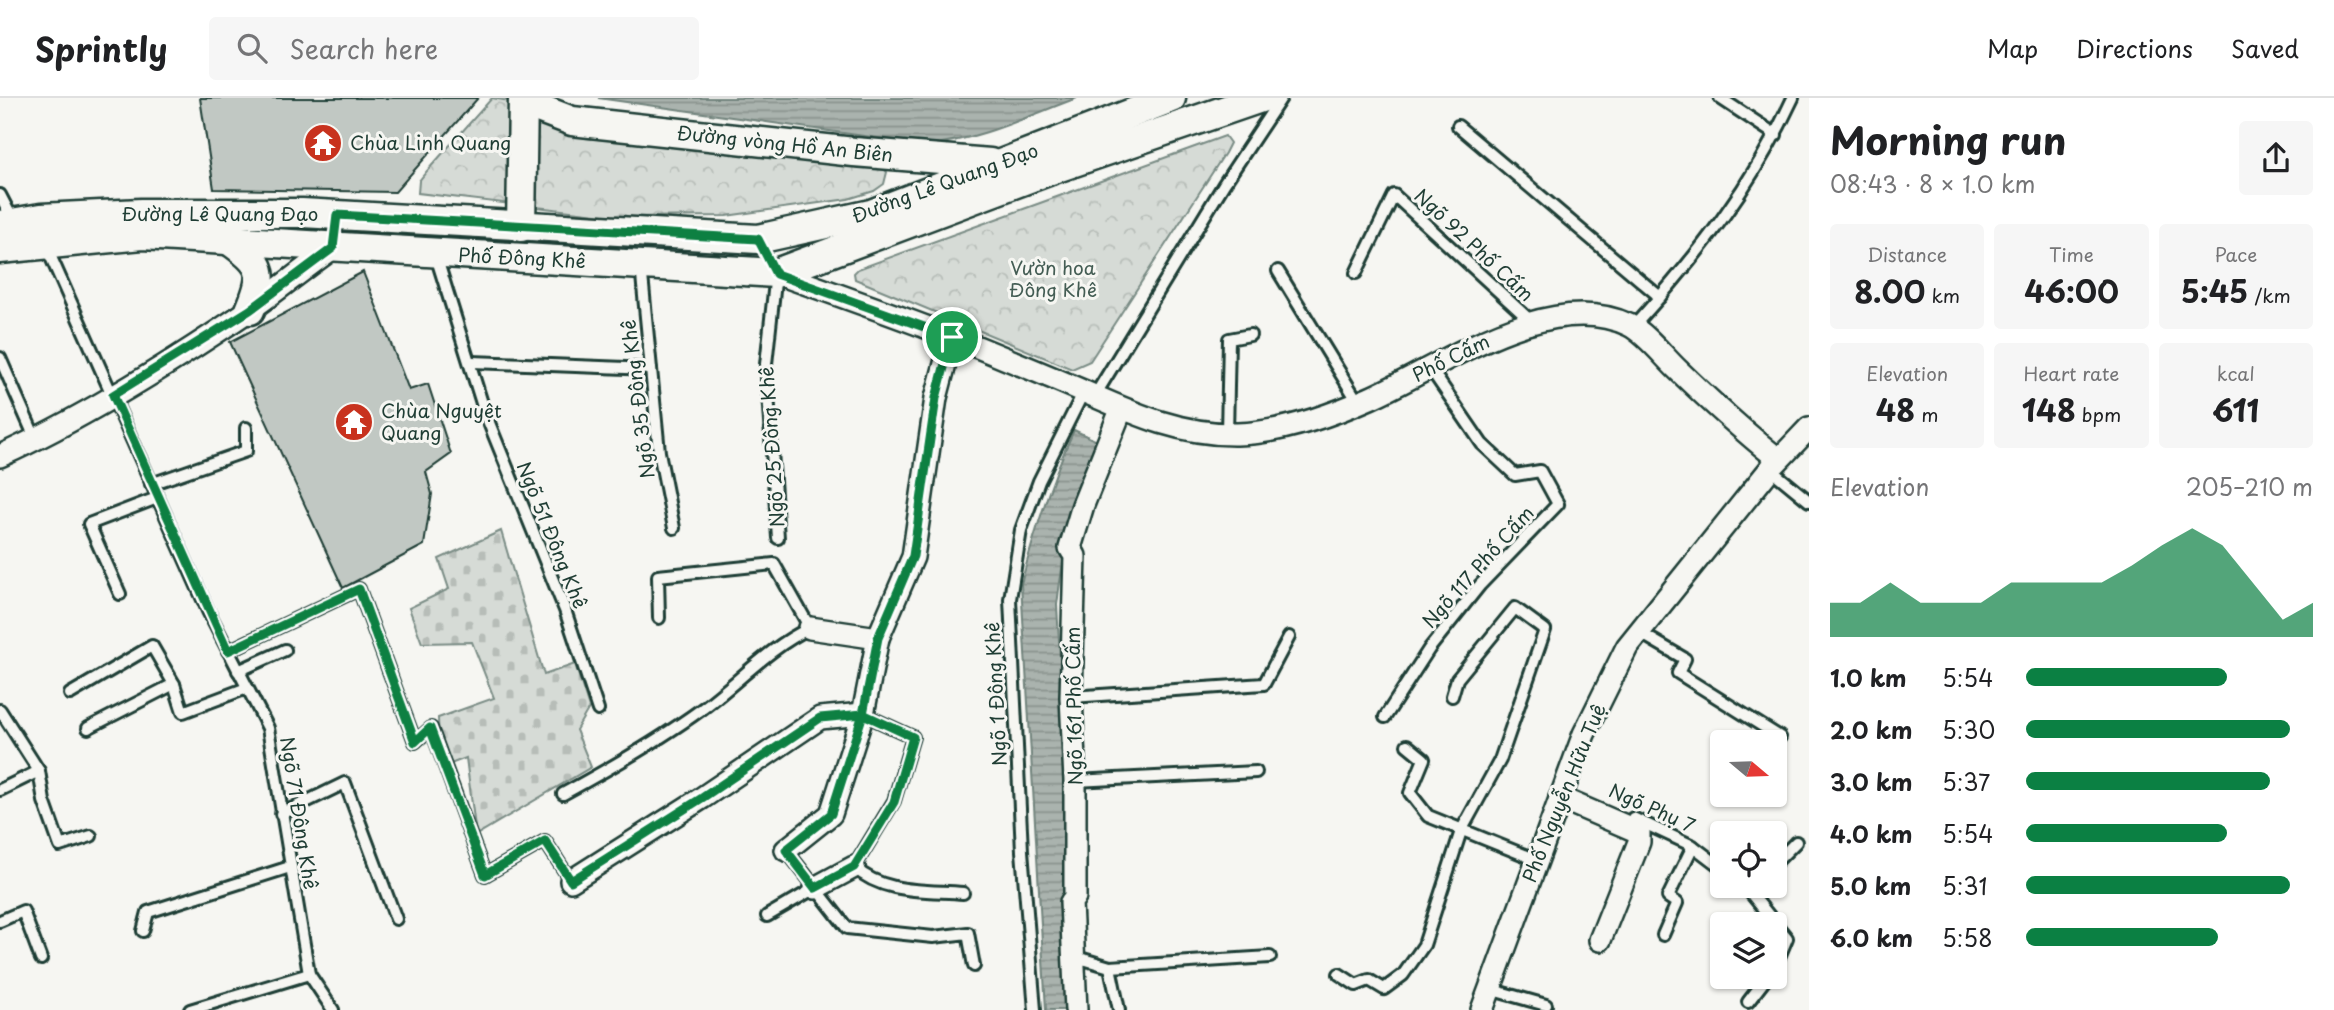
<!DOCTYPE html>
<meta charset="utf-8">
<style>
:root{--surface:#fff;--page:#f6f6f6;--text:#202124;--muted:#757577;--line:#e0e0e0;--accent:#0b8043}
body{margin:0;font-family:"Playpen Sans",sans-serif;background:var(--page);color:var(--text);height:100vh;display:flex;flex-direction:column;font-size:26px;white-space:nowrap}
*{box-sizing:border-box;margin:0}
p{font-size:23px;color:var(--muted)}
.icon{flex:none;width:38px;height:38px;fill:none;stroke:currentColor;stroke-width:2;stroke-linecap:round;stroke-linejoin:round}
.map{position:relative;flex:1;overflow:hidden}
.sheet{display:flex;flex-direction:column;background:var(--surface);width:525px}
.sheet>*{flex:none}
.needle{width:46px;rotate:109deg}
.tools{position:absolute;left:1710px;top:632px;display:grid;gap:14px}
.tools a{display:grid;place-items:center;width:77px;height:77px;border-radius:7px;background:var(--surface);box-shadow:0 2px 5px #0004;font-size:35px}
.pin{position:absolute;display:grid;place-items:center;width:60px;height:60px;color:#fff;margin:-30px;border:4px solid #fff;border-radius:50%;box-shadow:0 2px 7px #0007}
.round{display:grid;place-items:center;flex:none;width:74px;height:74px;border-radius:7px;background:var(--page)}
.head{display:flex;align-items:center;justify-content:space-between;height:119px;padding:0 21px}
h1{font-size:38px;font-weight:700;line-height:52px}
.stats{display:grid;grid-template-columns:repeat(3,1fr);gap:10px;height:119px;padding:7px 21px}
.stats div{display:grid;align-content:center;border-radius:7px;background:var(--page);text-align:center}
.stats b{font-size:30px;font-weight:700}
.stats small{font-size:19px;font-weight:400}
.stats p{font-size:19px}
.chart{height:196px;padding:14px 21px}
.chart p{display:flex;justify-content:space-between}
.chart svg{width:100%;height:126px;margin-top:7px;fill:var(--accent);opacity:.7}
ul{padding:0 21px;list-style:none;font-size:23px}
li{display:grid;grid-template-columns:112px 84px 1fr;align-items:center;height:52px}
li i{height:18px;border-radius:9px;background:var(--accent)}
header{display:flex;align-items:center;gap:42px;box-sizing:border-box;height:98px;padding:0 35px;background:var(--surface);border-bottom:2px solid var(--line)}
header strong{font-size:33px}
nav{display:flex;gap:38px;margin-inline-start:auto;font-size:24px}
.search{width:490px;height:63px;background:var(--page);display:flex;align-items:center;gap:18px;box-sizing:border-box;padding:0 24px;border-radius:7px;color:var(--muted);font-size:26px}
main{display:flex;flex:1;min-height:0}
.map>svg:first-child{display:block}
.cemetery{fill:url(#cemetery-stones);stroke:#7a8c85;stroke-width:2}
.park{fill:url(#park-crowns);stroke:#7a8c85;stroke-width:2}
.water{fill:url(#water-rules);stroke:#72847d;stroke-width:2}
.building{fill:#c1c8c3;stroke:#1f3d34;stroke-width:2}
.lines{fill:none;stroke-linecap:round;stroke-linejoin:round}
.lane-casing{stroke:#1f3d34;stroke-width:16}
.street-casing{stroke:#1f3d34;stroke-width:26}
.secondary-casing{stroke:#1f3d34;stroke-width:33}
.lane{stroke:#f6f6f2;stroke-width:10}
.street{stroke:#f6f6f2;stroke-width:21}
.secondary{stroke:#f6f6f2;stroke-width:28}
.route-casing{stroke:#fff;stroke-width:14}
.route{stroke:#0b8043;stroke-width:9}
.labels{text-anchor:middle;stroke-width:6;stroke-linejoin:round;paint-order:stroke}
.poi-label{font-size:19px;fill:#1f3d34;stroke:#f6f6f2;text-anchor:start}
.street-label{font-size:19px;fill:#1f3d34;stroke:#f6f6f2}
.park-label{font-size:19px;fill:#445d54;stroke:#f6f6f2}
</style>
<header>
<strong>Sprintly</strong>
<div class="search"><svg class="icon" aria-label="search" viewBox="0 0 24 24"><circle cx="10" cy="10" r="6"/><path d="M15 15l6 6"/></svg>Search here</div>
<nav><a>Map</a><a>Directions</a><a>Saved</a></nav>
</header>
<main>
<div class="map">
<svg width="1809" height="912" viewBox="0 0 1809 912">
<defs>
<pattern id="cemetery-stones" width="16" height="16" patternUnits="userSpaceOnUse" patternTransform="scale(1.75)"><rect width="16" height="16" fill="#d6dbd6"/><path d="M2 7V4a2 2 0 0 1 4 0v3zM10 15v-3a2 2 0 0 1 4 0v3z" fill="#b7bdb8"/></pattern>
<pattern id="park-crowns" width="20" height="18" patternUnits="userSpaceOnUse" patternTransform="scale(1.75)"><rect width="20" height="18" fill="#d6dbd6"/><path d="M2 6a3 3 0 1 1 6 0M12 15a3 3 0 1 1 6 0" fill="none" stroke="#b7bdb8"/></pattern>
<pattern id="water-rules" width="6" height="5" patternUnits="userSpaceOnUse" patternTransform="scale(1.75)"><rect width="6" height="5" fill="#aab3ae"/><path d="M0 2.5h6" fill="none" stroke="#8a938e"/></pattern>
</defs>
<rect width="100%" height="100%" fill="#f6f6f2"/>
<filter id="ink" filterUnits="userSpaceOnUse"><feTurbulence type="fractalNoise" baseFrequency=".0143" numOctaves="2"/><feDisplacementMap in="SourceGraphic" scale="14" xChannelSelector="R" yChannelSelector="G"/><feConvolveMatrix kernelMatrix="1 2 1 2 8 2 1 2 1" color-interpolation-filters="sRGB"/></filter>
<g filter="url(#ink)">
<!-- cemetery -->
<path class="cemetery" d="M501,433L544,577L575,566L589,610L576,632L591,669L476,737L466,660L440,670L438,620L494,600L472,544L422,545L409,510L449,491L439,461Z"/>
<!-- park -->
<g class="park">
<path d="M492,0L509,3L519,19L585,40L876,64L887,74L884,86L874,93L848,101L726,118L622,119L418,95L419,83L427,73Z"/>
<path d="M1225,38L1230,45L1225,55L1090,263L1072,271L855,181L854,175L858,171Z"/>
</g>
<!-- water -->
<g class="water">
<path d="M598,0H1077C1028,18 980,42 927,47Z"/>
<path d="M1074,332L1099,344C1074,395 1064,450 1057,507L1080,912H1046L1021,486C1035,433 1051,381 1074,332Z"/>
</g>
<!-- building -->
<g class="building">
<path d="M200,0H478L395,94L214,91Z"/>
<path d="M363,174L409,292L428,286L451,356L426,374L432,396L424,447L343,490L230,244Z"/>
</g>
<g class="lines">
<defs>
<g id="lane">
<path d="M1720,0L1776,37"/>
<path d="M1458,28L1660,199"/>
<path d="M0,97L13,122"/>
<path d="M46,148L208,513L268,630L309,876L333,912"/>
<path d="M436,158L485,315L565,512L598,612"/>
<path d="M641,167L659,354L674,430"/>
<path d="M1278,173L1358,304"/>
<path d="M776,175L766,266L778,440"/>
<path d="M1356,175L1394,97L1533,225"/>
<path d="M1633,229C1697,159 1753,87 1793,0"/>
<path d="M0,260L36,342"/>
<path d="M472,264L651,271"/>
<path d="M1094,299L1224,86L1281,0"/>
<path d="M1227,335L1229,241L1250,237"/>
<path d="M1770,371L1809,403"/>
<path d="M151,386L246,353V330"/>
<path d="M120,496L89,426L157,400"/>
<path d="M1639,534L1685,561L1678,575L1780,639"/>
<path d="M228,553L359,491L415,644L431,630L485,777L545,743L571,783"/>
<path d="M238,573L285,552"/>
<path d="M70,596L152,548L174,586"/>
<path d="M1071,599L1264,586L1289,539"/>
<path d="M0,612L39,673L44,703L60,748L91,738"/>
<path d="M863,616L913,639L894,703L854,769C883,796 925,792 963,795"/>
<path d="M1385,619L1429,551L1480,487L1558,406L1540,373L1515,377L1482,346L1430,270"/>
<path d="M88,630L174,586L183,614L247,590"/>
<path d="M1407,647L1424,661L1410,695L1428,718L1537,762"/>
<path d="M1075,683L1256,674"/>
<path d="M0,692L39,673"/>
<path d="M563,696C611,670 658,643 702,611C739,584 768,550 810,530L774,466L658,478L659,520"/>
<path d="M281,716L345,685L396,821"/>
<path d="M1633,720L1693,748L1722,770"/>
<path d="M786,752L847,830L933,839L968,835L974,868"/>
<path d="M1774,766L1796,744"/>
<path d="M1745,788L1787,840L1774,871"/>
<path d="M767,818L815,790"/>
<path d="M0,823L23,813L41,861"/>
<path d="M143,833L148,814L290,769"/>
<path d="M1663,837L1677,805L1668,799L1693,748"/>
<path d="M1075,869L1083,861L1110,869L1119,912"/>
<path d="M1110,869L1270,859"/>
<path d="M1339,876L1356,887L1369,882L1384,891L1403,877L1424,847L1461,733L1500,662L1545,532L1515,510L1457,581L1452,598"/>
<path d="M1489,891L1546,907"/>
<path d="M1748,904L1768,878"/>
<path d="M190,912L309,876"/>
<path d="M1035,912L1022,753L1010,501L1021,432L1039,383L1084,293"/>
</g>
<g id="street">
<path d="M776,175C844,199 913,223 980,250C1014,264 1049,278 1083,293C1133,315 1180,337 1237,336C1282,335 1329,318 1370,300C1442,268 1549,189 1629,227C1647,236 1664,259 1678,272C1710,303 1743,333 1778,361"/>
<path d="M0,358C86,319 170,266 248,213C277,193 304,170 333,150"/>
<path d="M810,530L878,540"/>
<path d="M1560,700L1639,734V744L1600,842"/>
<path d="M786,752L831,716L863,616L878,540L913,459L936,300L952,239"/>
<path d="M571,783L702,700L820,620L863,616"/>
<path d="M815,790L854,769"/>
<path d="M1076,912L1071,804L1075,799V683L1071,599L1075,458L1070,450L1083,407L1121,312"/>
<path d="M1482,912L1584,636L1627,549L1770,371L1809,330"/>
</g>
<g id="secondary">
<path d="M525,5L572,23L854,54L990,65"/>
<path d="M0,127L41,120L141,115H302L758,141L871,116L1171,0"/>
<path d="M521,129L523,0"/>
<path d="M230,143C264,167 266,174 250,212"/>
<path d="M0,151L142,137L776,175L1048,73L1261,0"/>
</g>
</defs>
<!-- lane casing -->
<use href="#lane" class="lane-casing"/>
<!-- street casing -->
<use href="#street" class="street-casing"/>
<!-- secondary casing -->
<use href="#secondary" class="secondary-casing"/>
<!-- lane -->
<use href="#lane" class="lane"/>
<!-- street -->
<use href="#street" class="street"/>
<!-- secondary -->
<use href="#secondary" class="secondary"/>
</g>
</g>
<g class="lines" filter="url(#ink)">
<defs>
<path id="route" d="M952,239L776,176L758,141L337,117L333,150L250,212L113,297L228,553L359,491L415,644L430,630L485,777L545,743L571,783L702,700L820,620L863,616L913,639L894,704L854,769L815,790L786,752L831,716L863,616L878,540L913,458L936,300L952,239"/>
</defs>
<!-- route casing -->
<use href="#route" class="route-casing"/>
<!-- route -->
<use href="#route" class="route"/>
</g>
<!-- icons -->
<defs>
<symbol id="temple-disc" viewBox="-11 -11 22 22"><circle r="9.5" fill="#c8321e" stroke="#f6f6f2"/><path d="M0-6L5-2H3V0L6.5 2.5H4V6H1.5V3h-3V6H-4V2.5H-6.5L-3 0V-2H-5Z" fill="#fff"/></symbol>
</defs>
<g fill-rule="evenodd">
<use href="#temple-disc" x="301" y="23" width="44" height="44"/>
<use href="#temple-disc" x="332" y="302" width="44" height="44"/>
</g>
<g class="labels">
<!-- poi labels -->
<g class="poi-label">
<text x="350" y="52">Chùa Linh Quang</text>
<text x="381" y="320">Chùa Nguyệt<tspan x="381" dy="22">Quang</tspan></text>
</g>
<!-- street labels -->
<g class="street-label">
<text transform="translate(785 46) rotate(6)" y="7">Đường vòng Hồ An Biên</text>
<text transform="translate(945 85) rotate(-20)" y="7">Đường Lê Quang Đạo</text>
<text x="220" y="123">Đường Lê Quang Đạo</text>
<text transform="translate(1474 147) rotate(43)" y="7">Ngõ 92 Phố Cấm</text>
<text transform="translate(522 160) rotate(3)" y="7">Phố Đông Khê</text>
<text transform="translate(1451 260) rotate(-26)" y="7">Phố Cấm</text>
<text transform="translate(638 301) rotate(-97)" y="7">Ngõ 35 Đông Khê</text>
<text transform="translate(772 349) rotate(-94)" y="7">Ngõ 25 Đông Khê</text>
<text transform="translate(552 437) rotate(68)" y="7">Ngõ 51 Đông Khê</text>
<text transform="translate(1478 469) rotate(-48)" y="7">Ngõ 117 Phố Cấm</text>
<text transform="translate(996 596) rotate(-93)" y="7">Ngõ 1 Đông Khê</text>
<text transform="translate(1074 608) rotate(-91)" y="7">Ngõ 161 Phố Cấm</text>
<text transform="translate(1564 695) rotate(-68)" y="7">Phố Nguyễn Hữu Tuệ</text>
<text transform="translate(1652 710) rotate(24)" y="7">Ngõ Phụ 7</text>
<text transform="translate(299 715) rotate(81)" y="7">Ngõ 71 Đông Khê</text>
</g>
<!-- park labels -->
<g class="park-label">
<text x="1053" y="177">Vườn hoa<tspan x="1053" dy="22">Đông Khê</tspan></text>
</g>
</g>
</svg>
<div class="tools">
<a><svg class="needle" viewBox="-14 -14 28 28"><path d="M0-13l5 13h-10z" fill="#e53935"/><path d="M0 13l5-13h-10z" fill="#757577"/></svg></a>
<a><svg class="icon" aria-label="locate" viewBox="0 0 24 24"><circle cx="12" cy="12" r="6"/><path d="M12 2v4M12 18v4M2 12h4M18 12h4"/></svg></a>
<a><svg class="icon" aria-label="layers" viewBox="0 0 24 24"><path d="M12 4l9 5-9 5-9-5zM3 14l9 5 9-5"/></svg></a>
</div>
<div class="pin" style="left:952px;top:239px;background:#1e9e55"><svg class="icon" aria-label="arrive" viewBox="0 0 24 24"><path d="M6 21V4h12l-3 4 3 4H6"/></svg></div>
</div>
<section class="sheet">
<div class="head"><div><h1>Morning run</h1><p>08:43 · 8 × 1.0 km</p></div><a class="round"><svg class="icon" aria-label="share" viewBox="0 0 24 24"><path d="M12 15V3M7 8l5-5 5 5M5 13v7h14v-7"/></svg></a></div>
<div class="stats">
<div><p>Distance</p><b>8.00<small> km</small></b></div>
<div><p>Time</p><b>46:00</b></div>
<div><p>Pace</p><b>5:45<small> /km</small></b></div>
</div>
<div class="stats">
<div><p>Elevation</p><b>48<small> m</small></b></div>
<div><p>Heart rate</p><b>148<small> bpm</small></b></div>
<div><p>kcal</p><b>611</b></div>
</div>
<div class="chart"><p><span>Elevation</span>205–210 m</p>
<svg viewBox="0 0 160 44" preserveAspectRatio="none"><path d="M0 44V32L10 32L20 25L30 32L40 32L50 32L60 25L70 25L80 25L90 25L100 19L110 12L120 6L130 12L140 25L150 38L160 32V44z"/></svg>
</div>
<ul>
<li><b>1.0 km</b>5:54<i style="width:70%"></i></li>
<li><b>2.0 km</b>5:30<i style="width:92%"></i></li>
<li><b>3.0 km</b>5:37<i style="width:85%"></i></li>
<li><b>4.0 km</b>5:54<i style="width:70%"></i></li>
<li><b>5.0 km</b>5:31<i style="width:92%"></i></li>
<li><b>6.0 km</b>5:58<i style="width:67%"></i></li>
</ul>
</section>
</main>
